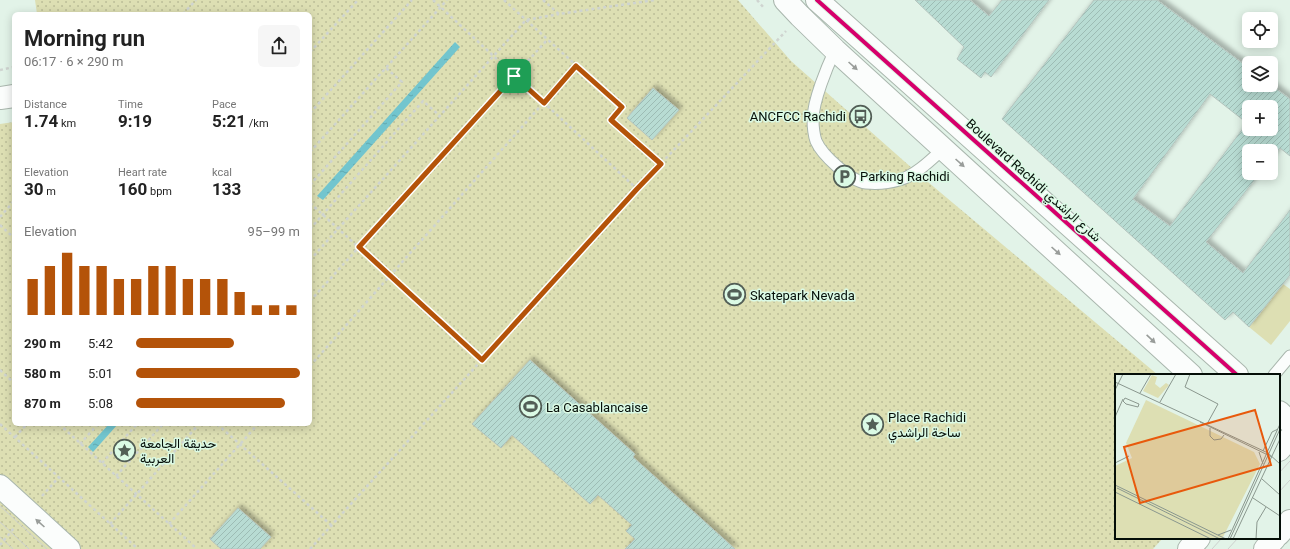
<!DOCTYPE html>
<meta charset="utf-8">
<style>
:root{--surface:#fff;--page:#f6f6f6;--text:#222;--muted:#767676;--accent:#b45309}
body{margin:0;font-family:Roboto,Vazirmatn,sans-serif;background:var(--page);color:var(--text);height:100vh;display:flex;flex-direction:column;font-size:15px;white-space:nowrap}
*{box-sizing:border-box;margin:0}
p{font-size:13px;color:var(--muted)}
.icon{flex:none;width:22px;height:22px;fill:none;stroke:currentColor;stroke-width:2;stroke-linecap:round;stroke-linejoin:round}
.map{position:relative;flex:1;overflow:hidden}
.panel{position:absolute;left:12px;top:12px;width:300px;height:414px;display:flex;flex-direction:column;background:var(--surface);border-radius:6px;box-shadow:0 2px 10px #0003}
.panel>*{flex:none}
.controls{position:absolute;left:1242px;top:12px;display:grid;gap:8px}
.controls a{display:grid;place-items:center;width:36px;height:36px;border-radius:6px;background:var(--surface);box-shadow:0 2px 10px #0003;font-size:20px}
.pin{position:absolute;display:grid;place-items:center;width:34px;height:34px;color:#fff;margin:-17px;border-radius:8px;box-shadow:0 2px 6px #0006}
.round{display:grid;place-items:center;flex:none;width:42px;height:42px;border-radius:6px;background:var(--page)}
.overview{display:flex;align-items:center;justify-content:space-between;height:68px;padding:0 12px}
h1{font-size:22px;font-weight:700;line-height:30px}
.stats{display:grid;grid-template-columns:repeat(3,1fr);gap:6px;height:68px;padding:4px 12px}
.stats div{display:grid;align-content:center}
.stats b{font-size:17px;font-weight:700}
.stats small{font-size:11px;font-weight:400}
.stats p{font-size:11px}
.chart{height:112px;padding:8px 12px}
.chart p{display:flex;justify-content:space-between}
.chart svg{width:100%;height:72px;margin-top:4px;stroke:var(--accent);stroke-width:6}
ul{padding:0 12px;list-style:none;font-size:13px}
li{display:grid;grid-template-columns:64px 48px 1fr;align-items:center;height:30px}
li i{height:10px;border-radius:5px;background:var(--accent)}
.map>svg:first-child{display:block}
.green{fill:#dddfb3}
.park{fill:url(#park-dots)}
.water{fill:url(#water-ripples)}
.building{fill:url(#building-hatch);stroke:#b4c3bd;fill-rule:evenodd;filter:url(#shadow)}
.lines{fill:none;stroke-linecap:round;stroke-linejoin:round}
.lane-casing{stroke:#a9b6ad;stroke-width:13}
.street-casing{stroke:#a9b6ad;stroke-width:24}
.secondary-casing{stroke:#a9b6ad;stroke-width:24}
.path{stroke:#cfd4d0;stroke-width:2.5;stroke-dasharray:3 3;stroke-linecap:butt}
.lane{stroke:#fbfdfc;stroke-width:11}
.street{stroke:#fbfdfc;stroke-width:22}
.secondary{stroke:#fbfdfc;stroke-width:22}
.tram{stroke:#cdd1ce;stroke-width:1}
.cycleway-casing{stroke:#dbfae5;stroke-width:6}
.cycleway{stroke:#d6006c;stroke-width:4}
.oneway{fill:#999d9a}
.route-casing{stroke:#fff;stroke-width:8}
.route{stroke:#b45309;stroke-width:5}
.labels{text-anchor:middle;stroke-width:3;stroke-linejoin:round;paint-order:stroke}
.poi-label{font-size:13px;fill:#050e08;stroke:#dbfae5;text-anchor:start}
.street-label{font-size:13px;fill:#050e08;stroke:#dbfae5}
.inset-road{fill:none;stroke:#8a978e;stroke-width:1}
.view{fill:#e8590c;fill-opacity:0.15;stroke:#e8590c;stroke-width:2}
.inset-edge{fill:none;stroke:#050e08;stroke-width:2}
</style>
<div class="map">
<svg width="1290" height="549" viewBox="0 0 1290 549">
<defs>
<pattern id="park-dots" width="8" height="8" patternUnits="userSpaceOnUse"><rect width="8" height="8" fill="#dddfb3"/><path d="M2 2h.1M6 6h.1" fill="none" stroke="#bcbe98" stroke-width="1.8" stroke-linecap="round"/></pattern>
<pattern id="water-ripples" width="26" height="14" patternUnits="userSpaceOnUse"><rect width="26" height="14" fill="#72c5ce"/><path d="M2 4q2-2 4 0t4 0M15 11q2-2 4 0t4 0" fill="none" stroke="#61a8af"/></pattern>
<pattern id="building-hatch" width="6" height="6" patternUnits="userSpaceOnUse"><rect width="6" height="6" fill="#b8dcd3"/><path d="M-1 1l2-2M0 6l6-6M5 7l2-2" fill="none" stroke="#9dbcb4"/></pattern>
<filter id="shadow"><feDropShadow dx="3.5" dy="-3.5" stdDeviation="2" flood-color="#0004"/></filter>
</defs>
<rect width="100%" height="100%" fill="#e2f3e8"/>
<!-- green -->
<path class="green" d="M1283,284L1290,289V321L1271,345L1249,327Z"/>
<!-- park -->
<path class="park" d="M35,0H738L791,61L922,177L1158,375H1116V538H1163L1153,549H0V124L14,122V424H310V14H37Z"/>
<!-- water -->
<g class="water">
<path d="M455,42L460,47L323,200L317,196Z"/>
<path d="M109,424H118L93,452L88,447Z"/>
</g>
<!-- building -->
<g class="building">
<path d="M915,0H970L989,16L1002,0H1049L991,77L985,72L981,78L957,59L964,47Z"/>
<path d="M1094,0H1157L1249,68V85H1271L1290,99V156L1280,148L1271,160V151H1249V173H1260L1206,242L1243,273L1290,210V275L1249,327L1233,312L1225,320L1002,119ZM1210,94L1247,123L1170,226L1133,199ZM1249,107H1271V129H1249Z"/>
<path d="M653,88L679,110L652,140L627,118Z"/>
<path d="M530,360L635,454L633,457L735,549H625L635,539L626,531L632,525L598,495L590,504L512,435L501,448L472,424Z"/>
<path d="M238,508L271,537L260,549H221L210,539Z"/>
</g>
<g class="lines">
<defs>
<g id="lane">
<path d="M835,50C827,67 813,101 813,119C813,126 814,135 816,141C822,155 850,181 866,183C876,184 889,183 899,180C915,176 932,159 944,148"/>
<path d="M1274,375L1290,356"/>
</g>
<path id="street" d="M0,98L14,96"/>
<g id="secondary">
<path d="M785,0L800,16L835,50L1191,375"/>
<path d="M817,0L1237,375"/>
<path d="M1279,412L1290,422"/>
<path d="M1279,450L1290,438"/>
<path d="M0,486L69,549"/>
<path d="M1279,534L1290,521"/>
<path d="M1189,549L1199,538"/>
<path d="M1265,549L1275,538"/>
</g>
</defs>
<!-- lane casing -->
<use href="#lane" class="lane-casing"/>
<!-- street casing -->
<use href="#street" class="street-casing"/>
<!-- secondary casing -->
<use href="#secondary" class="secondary-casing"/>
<!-- path -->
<g class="path">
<path d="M433,0L637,189"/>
<path d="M504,0L622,107L611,120L661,164"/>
<path d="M543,0L559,14L655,0"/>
<path d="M757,0L764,8"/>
<path d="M183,14L196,0"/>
<path d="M310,52L358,0"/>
<path d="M0,70L14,67"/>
<path d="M310,113L412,0"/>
<path d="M310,152L447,0"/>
<path d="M310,185L402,82L386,68"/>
<path d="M310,203L482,360"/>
<path d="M0,217L14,201"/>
<path d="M0,225L14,238"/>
<path d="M310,229L423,101L440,116"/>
<path d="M310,260L526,20L559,14"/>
<path d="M310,301L547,40"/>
<path d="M310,366L576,66"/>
<path d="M0,370L14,383"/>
<path d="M0,424L138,549"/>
<path d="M59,424L197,549"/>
<path d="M217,424L331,525"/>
<path d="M15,437L27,424"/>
<path d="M80,444L98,424"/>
<path d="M102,463L137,424"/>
<path d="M116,476L163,424"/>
<path d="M42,496L59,477"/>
<path d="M110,524L199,424"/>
<path d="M169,524L258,424"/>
<path d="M0,545L14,528"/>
<path d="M310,549L637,189L786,31"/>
</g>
<!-- lane -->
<use href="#lane" class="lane"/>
<!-- street -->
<use href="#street" class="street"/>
<!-- secondary -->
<use href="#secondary" class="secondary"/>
<!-- tram -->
<g class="tram">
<path d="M1279,473L1290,461"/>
<path d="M1279,492L1290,480"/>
<path d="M0,506L47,549"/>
<path d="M0,522L29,549"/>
<path d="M0,537L13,549"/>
<path d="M1212,549L1222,538"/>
<path d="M1228,549L1238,538"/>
</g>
<defs>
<path id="cycleway" d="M817,0L1237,375"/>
</defs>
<!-- cycleway casing -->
<use href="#cycleway" class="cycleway-casing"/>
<!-- cycleway -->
<use href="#cycleway" class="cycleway"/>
</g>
<!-- one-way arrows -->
<defs><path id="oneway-solid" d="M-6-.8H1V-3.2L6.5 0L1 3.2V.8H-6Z"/></defs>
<g class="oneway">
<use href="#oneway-solid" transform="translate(853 66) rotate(42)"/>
<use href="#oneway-solid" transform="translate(960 163) rotate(42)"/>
<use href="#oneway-solid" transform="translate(1056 251) rotate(42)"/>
<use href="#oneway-solid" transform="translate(1151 339) rotate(43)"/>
<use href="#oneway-solid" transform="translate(40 523) rotate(-138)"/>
</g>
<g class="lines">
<defs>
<path id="route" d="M576,66L622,107L611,120L661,164L637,189L482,360L359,247L514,76L544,103Z"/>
</defs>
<!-- route casing -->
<use href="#route" class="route-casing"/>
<!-- route -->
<use href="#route" class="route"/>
</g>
<!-- icons -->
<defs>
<symbol id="bus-ring" viewBox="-11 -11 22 22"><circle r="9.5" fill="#dbfae5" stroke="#525e56" stroke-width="1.5"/><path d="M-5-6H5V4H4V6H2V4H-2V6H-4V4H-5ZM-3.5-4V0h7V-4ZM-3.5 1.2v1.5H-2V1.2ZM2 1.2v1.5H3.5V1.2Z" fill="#525e56"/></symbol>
<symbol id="parking-ring" viewBox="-11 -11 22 22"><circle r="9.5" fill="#dbfae5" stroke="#525e56" stroke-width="1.5"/><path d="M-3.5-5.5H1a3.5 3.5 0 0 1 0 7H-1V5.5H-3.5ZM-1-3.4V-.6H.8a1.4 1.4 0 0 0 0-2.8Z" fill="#525e56"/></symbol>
<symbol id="stadium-ring" viewBox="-11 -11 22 22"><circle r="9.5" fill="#dbfae5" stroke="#525e56" stroke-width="1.5"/><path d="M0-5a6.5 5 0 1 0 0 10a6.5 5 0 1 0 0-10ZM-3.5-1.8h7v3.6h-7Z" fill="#525e56"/></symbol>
<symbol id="sight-ring" viewBox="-11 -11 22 22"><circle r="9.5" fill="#dbfae5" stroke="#525e56" stroke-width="1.5"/><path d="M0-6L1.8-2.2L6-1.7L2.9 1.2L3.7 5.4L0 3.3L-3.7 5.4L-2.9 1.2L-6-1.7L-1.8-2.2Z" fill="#525e56"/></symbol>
</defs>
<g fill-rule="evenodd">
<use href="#bus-ring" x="848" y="104" width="25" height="25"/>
<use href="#parking-ring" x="832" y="164" width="25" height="25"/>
<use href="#stadium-ring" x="722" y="282" width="25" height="25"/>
<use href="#stadium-ring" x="518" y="394" width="25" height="25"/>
<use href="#sight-ring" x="860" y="412" width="25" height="25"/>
<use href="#sight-ring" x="112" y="438" width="25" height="25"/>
</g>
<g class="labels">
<!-- poi labels -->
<g class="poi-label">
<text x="846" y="121" text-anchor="end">ANCFCC Rachidi</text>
<text x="860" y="181">Parking Rachidi</text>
<text x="750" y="300">Skatepark Nevada</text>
<text x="546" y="412">La Casablancaise</text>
<text x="888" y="422">Place Rachidi<tspan x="888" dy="15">ساحة الراشدي</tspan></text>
<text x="140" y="448">حديقة الجامعة<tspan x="140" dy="15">العربية</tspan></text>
</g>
<!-- street labels -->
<g class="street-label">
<text transform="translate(1034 180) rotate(42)" y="5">Boulevard Rachidi شارع الراشدي</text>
</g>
</g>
<!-- overview -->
<g transform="translate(1115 374)">
<rect width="165" height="165" fill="#e2f3e8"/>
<path d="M37,1L42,3L40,10L45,14L51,9L54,11L43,24L28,17ZM31,26L139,78L145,90L107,165H0V92L17,84L11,69Z" fill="#dddfb3"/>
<path class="inset-road" d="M75,0L70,13L103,30L92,50M0,8L153,79L165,90M0,16L8,0M25,19L36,0M10,24L24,30L23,33L11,30L8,27ZM45,28L61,0M0,43L8,25M85,48L157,83M95,54V62L99,66L106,65L109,61M148,77L157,58L163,55M144,78L148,90M0,89L14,82M147,105L165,121M0,111L111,165M2,114L105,165M0,118L96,165M138,124L165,142M103,161L116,156M113,165L165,50M115,165L165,55M118,165L165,65M141,165L142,148L151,133"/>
<path class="view" d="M140,36L156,91L25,129L9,73Z"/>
<rect width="165" height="165" class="inset-edge"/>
</g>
</svg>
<div class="controls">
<a><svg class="icon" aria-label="locate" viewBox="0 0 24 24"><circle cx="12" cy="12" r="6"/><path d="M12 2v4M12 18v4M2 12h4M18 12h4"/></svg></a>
<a><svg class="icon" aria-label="layers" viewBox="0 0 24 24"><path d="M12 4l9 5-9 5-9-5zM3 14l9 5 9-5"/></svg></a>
<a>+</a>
<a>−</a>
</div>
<div class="pin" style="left:514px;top:76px;background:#1e9e55"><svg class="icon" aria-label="arrive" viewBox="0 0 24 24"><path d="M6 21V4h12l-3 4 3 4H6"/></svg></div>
<section class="panel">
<div class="overview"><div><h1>Morning run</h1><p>06:17 · 6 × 290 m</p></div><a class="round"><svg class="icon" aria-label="share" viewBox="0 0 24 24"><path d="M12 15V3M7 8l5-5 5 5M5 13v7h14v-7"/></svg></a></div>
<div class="stats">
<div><p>Distance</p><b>1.74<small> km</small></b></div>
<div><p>Time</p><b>9:19</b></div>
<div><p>Pace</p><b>5:21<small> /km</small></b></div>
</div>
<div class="stats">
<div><p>Elevation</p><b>30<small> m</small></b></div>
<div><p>Heart rate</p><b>160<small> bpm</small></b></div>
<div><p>kcal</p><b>133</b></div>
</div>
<div class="chart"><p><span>Elevation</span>95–99 m</p>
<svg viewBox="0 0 160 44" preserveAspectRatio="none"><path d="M5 44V22M15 44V14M25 44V6M35 44V14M45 44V14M55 44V22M65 44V22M75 44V14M85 44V14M95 44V22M105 44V22M115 44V22M125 44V30M135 44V38M145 44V38M155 44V38"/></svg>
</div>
<ul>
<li><b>290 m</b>5:42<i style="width:60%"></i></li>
<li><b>580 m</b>5:01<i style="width:100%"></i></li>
<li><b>870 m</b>5:08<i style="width:91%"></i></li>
</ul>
</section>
</div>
